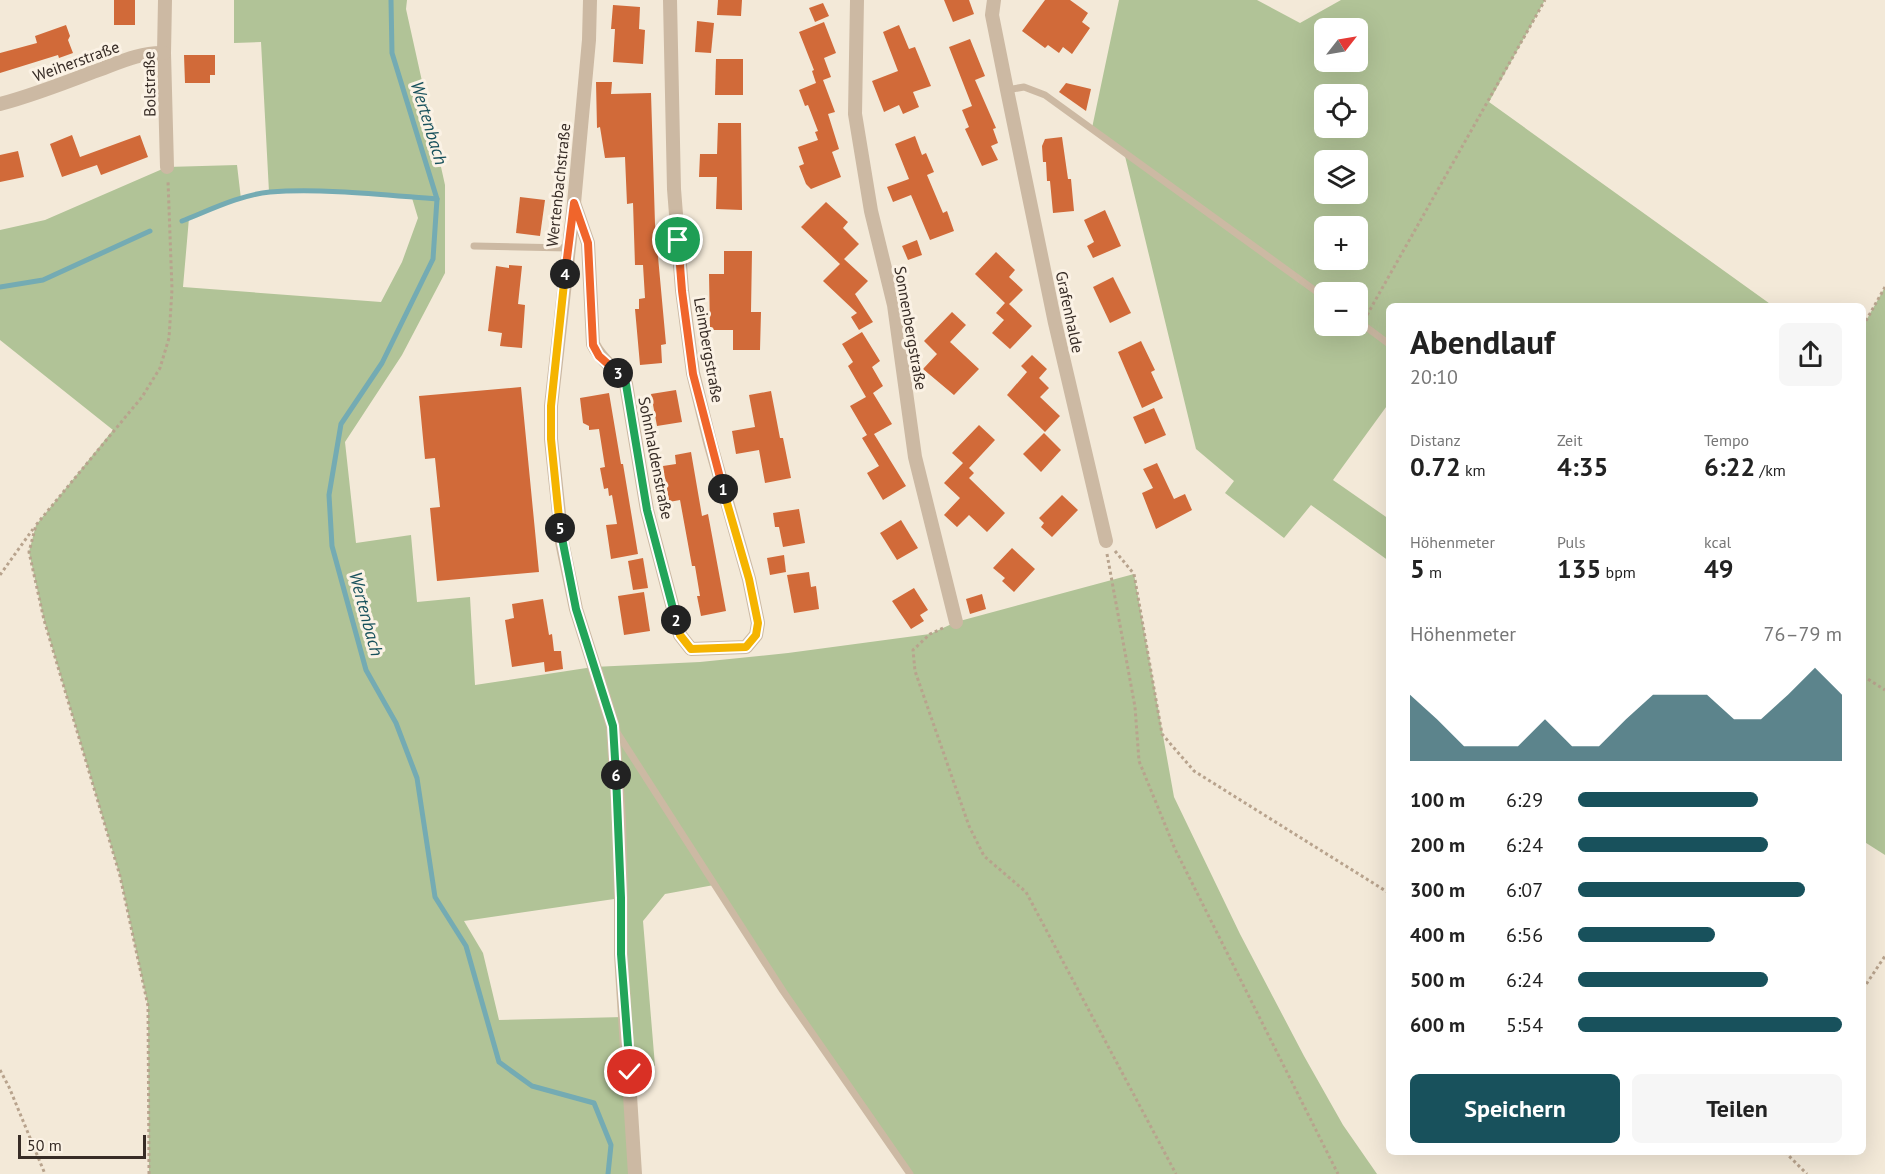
<!DOCTYPE html>
<html lang="de">
<meta charset="utf-8">
<style>
:root{--surface:#fff;--page:#f6f6f6;--text:#222;--muted:#767676;--accent:#18515c}
body{margin:0;font-family:"PT Sans",sans-serif;background:var(--page);color:var(--text);height:100vh;display:flex;flex-direction:column;font-size:22px;white-space:nowrap}
*{box-sizing:border-box;margin:0}
p{font-size:20px;color:var(--muted)}
.icon{flex:none;width:33px;height:33px;fill:none;stroke:currentColor;stroke-width:2;stroke-linecap:round;stroke-linejoin:round}
.map{position:relative;flex:1;overflow:hidden}
.drawer{position:absolute;left:1386px;top:303px;width:480px;height:852px;display:flex;flex-direction:column;background:var(--surface);border-radius:9px;box-shadow:0 6px 24px #0002}
.drawer>*{flex:none}
.needle{width:39px;rotate:59deg}
.fabs{position:absolute;left:1314px;top:18px;display:grid;gap:12px}
.fabs a{display:grid;place-items:center;width:54px;height:54px;border-radius:9px;background:var(--surface);box-shadow:0 6px 24px #0002;font-size:30px}
.scale{position:absolute;left:18px;bottom:15px;width:128px;box-sizing:border-box;padding-left:6px;border:3px solid #372c26;border-top:0;font-size:16px;line-height:21px;white-space:nowrap;color:#372c26;-webkit-text-stroke:4px #fbf2e5;paint-order:stroke}
.pin{position:absolute;display:grid;place-items:center;width:51px;height:51px;color:#fff;margin:-26px;border:3px solid #fff;border-radius:50%;box-shadow:0 2px 6px #0007}
.km{position:absolute;width:30px;height:30px;margin:-15px;border-radius:50%;background:#222;color:#fff;font-size:16px;line-height:30px;text-align:center}
.round{display:grid;place-items:center;flex:none;width:63px;height:63px;border-radius:9px;background:var(--page)}
.head{display:flex;align-items:center;justify-content:space-between;height:102px;padding:0 24px}
h1{font-size:33px;font-weight:800;line-height:45px}
.metrics{display:grid;grid-template-columns:repeat(3,1fr);gap:9px;height:102px;padding:6px 24px}
.metrics div{display:grid;align-content:center}
.metrics b{font-size:26px;font-weight:800}
.metrics small{font-size:16px;font-weight:400}
.metrics p{font-size:16px}
.chart{height:168px;padding:12px 24px}
.chart p{display:flex;justify-content:space-between}
.chart svg{width:100%;height:108px;margin-top:6px;fill:var(--accent);opacity:.7}
.button{display:flex;gap:12px;margin-top:auto;padding:12px 24px}
.button a{flex:1;height:69px;border-radius:9px;background:var(--accent);color:#fff;font-size:24px;font-weight:800;line-height:69px;text-align:center}
.button a+a{background:var(--page);color:var(--text)}
ul{padding:0 24px;list-style:none;font-size:20px}
li{display:grid;grid-template-columns:96px 72px 1fr;align-items:center;height:45px}
li i{height:15px;border-radius:8px;background:var(--accent)}
.map>svg:first-child{display:block}
.green{fill:#b1c397;fill-rule:evenodd}
.lines{fill:none;stroke-linecap:round;stroke-linejoin:round}
.stream{stroke:#74abb3;stroke-width:5}
.building{fill:#d16a39}
.path{stroke:#b8a38d;stroke-width:3;stroke-dasharray:3 3;stroke-linecap:butt}
.lane{stroke:#ccb9a3;stroke-width:7}
.street{stroke:#ccb9a3;stroke-width:14}
.split-1-casing{stroke:#fff;stroke-width:12}
.split-2-casing{stroke:#fff;stroke-width:12}
.split-3-casing{stroke:#fff;stroke-width:12}
.split-4-casing{stroke:#fff;stroke-width:12}
.split-5-casing{stroke:#fff;stroke-width:12}
.split-6-casing{stroke:#fff;stroke-width:12}
.split-7-casing{stroke:#fff;stroke-width:12}
.split-1{stroke:#f0652b;stroke-width:8}
.split-2{stroke:#f5b400;stroke-width:8}
.split-3{stroke:#22a559;stroke-width:8}
.split-4{stroke:#f0652b;stroke-width:8}
.split-5{stroke:#f5b400;stroke-width:8}
.split-6{stroke:#22a559;stroke-width:8}
.split-7{stroke:#22a559;stroke-width:8}
.labels{text-anchor:middle;stroke-width:6;stroke-linejoin:round;paint-order:stroke}
.street-label{font-size:16px;fill:#372c26;stroke:#fbf2e5}
.water-label{font-size:18px;font-style:italic;fill:#18515c;stroke:#fbf2e5}
</style>
<div class="map">
<svg width="1885" height="1174" viewBox="0 0 1885 1174">
<rect width="100%" height="100%" fill="#f3e9d8"/>
<!-- green -->
<g class="green">
<path d="M234,0H407L406,9L445,185V273L402,355L345,442L356,543L411,535L417,602L470,597L475,685L593,667L700,662L788,653L930,634L956,622L1134,574L1174,797L1240,934L1304,1056L1343,1125L1377,1174H910L714,885L665,894L643,921L655,1066L630,1073L635,1174H149L148,1006L120,876L44,620L29,552L36,525L113,430L0,340V230L45,220L167,167L237,165L241,199L189,218L183,287L381,302L402,262L418,218L412,198L320,192H269L261,42L234,43ZM621,898L624,1017L499,1020L483,953L464,921Z"/>
<path d="M1119,0H1257L1300,23L1341,0H1545L1489,102L1773,306H1389V403L1333,480L1389,519V561L1311,505L1284,538L1225,493L1234,481L1196,449L1124,152L1092,128ZM1324,28H1358V62H1324ZM1324,94H1358V128H1324ZM1324,160H1358V194H1324ZM1324,226H1358V260H1324ZM1324,292H1358V326H1324Z"/>
<path d="M1885,287V855L1863,841V326Z"/>
</g>
<g class="lines">
<!-- stream -->
<g class="stream">
<path d="M391,0L392,53L437,199L433,259L382,363L341,424L329,495L332,546L366,670L396,723L417,778L435,897L466,946L499,1062L532,1086L594,1103L611,1145L608,1174"/>
<path d="M182,221C210,210 240,195 270,192C321,188 385,195 437,199"/>
<path d="M0,287L43,280L150,231"/>
</g>
</g>
<!-- building -->
<g class="building">
<rect x="114" y="0" width="21" height="25"/>
<path d="M718,0H742L741,16L717,15Z"/>
<path d="M944,0H969L974,14L953,22Z"/>
<path d="M1045,0H1070L1088,13L1082,22L1090,28L1072,54L1063,47L1059,53L1048,45L1045,48L1022,31Z"/>
<path d="M823,3L829,16L815,22L809,8Z"/>
<path d="M613,5L640,7L639,29L645,30L643,64L613,62L615,29H611Z"/>
<path d="M697,21L714,23L711,53L695,52Z"/>
<path d="M824,22L836,53L824,58L831,77L823,80L835,112L828,114L839,149L832,152L841,177L811,189L806,184L799,166L804,164L798,147L818,140L815,132L818,131L808,105L805,106L799,90L816,83L812,71L814,70L799,32Z"/>
<path d="M66,25L70,36L68,40L73,53L59,58L58,55L0,73V53L37,43L35,36Z"/>
<path d="M899,25L909,49L915,47L931,86L913,92L919,107L903,114L899,105L884,112L872,81L898,71L883,32Z"/>
<path d="M970,39L985,76L975,80L996,128L993,129L998,143L991,146L998,160L982,166L965,129L969,127L962,110L972,106L949,47Z"/>
<path d="M184,55H215V75H210V83H185Z"/>
<path d="M716,59H743V95H715Z"/>
<path d="M596,82H612L611,94L651,93L655,224L666,344L661,345L662,363L640,365L635,309H639V299L645,298L643,265H635L633,203L627,204L625,157L605,158L600,127L597,128Z"/>
<path d="M1066,83L1091,89L1086,111L1059,92Z"/>
<path d="M718,123H741L742,210L716,209L717,177H699L700,154H717Z"/>
<path d="M72,135L80,157L140,135L148,157L101,175L97,165L62,177L50,144Z"/>
<path d="M915,136L922,155L926,153L934,172L927,175L943,213L947,211L954,231L930,240L911,195L893,202L887,187L909,179L895,144Z"/>
<path d="M1062,137L1068,179H1071L1074,211L1053,213L1050,181H1047L1046,162H1043L1042,146L1045,139Z"/>
<path d="M18,151L24,177L0,182V155Z"/>
<path d="M520,197L545,200L540,236L516,233Z"/>
<path d="M826,202L848,222L843,228L859,244L844,259L868,281L855,294L873,322L859,330L851,317L857,313L823,281L840,264L801,227Z"/>
<path d="M1105,210L1121,246L1093,258L1087,246L1094,242L1084,220Z"/>
<path d="M917,240L922,255L908,260L902,246Z"/>
<path d="M724,251H752L751,312H761L760,350H733V330H710L709,274H724Z"/>
<path d="M996,252L1015,270L1009,277L1023,290L1009,304L1032,326L1010,349L992,333L1004,320L996,313L1005,303L975,274Z"/>
<path d="M509,265L522,266L518,304L525,305L522,348L500,346L502,333L488,331L496,266L509,268Z"/>
<path d="M1113,277L1131,313L1110,323L1093,287Z"/>
<path d="M952,312L966,325L950,342L979,369L954,395L923,369L937,354L924,341Z"/>
<path d="M862,332L880,361L872,367L883,386L873,393L892,424L874,434L906,486L883,500L867,473L879,466L862,438L867,435L850,406L866,397L848,366L853,362L842,344Z"/>
<path d="M1141,341L1155,370L1151,372L1163,398L1142,408L1118,352Z"/>
<path d="M1032,355L1047,369L1039,378L1049,388L1040,397L1060,416L1045,432L1007,395L1027,372L1021,366Z"/>
<path d="M521,387L539,572L437,581L430,508L440,507L435,458L425,459L419,396Z"/>
<path d="M676,390L682,422L657,426L651,394Z"/>
<path d="M771,391L780,438H783L791,478L765,483L759,450L736,454L732,431L755,427L749,395Z"/>
<path d="M609,393L621,464H623L638,554L611,559L606,525L617,524L612,495L609,496L608,488L604,489L600,468L605,467L599,429L589,430V426L583,423L580,398Z"/>
<path d="M1154,408L1166,435L1145,444L1133,417Z"/>
<path d="M979,425L995,440L969,468L974,473L969,478L1005,513L987,532L969,515L957,527L944,515L960,498L944,483L963,463L952,453Z"/>
<path d="M1044,433L1061,450L1041,472L1023,454Z"/>
<path d="M691,452L702,516L708,514L726,611L701,616L697,596H700L695,566H692L680,500L669,502L663,466L676,464L675,455Z"/>
<path d="M1157,463L1174,499L1185,494L1192,510L1156,529L1142,493L1153,488L1143,469Z"/>
<path d="M1062,495L1078,510L1052,537L1041,527L1044,523L1039,518Z"/>
<path d="M799,509L805,543L783,547L779,527H775L773,513Z"/>
<path d="M901,520L918,548L897,560L880,533Z"/>
<path d="M1012,548L1035,569L1014,592L1002,581L1005,578L993,568Z"/>
<path d="M784,555L786,572L770,575L767,558Z"/>
<path d="M643,558L648,588L633,590L628,561Z"/>
<path d="M809,572L811,587L816,586L819,609L794,613L787,575Z"/>
<path d="M914,588L928,610L920,615L924,621L911,629L892,601Z"/>
<path d="M644,592L650,631L624,635L618,596Z"/>
<path d="M982,594L986,609L970,614L966,599Z"/>
<path d="M543,599L549,635L552,634L554,651H561L563,669L545,672L544,662L512,667L505,620L514,618L512,604Z"/>
</g>
<g class="lines">
<!-- path -->
<g class="path">
<path d="M1367,315L1545,0"/>
<path d="M1863,326L1885,287"/>
<path d="M1115,551L1134,574L1162,734L1194,771L1389,893"/>
<path d="M1107,554L1135,707L1139,761L1175,849L1338,1174"/>
<path d="M0,575L33,529"/>
<path d="M943,628L930,634L913,650L915,671L969,826L984,856L1026,892L1176,1174"/>
<path d="M1863,676L1885,690"/>
<path d="M1863,989L1885,956"/>
<path d="M0,1070L9,1087L45,1174"/>
<path d="M1785,1152L1807,1174"/>
<path d="M149,1174L148,1006L120,876L44,620L29,552L36,525L142,397L160,368L169,338L172,289L168,181"/>
</g>
<!-- lane -->
<g class="lane">
<path d="M1007,90L1024,87L1045,95L1324,297"/>
<path d="M474,246L568,248"/>
<path d="M1358,321L1389,344"/>
<path d="M616,731L783,991L910,1174"/>
</g>
<!-- street -->
<g class="street">
<path d="M165,0L164,53L167,167"/>
<path d="M590,0L589,40L574,203L551,406V439L562,542L576,609L613,726L619,822L621,898V954L635,1174"/>
<path d="M857,0L855,114L871,211L894,305L915,457L956,622"/>
<path d="M994,0L992,15L1007,90L1055,323L1106,541"/>
<path d="M0,104C31,96 62,84 93,72C116,64 139,52 164,53"/>
<path d="M574,203L588,243L593,344C601,361 615,368 626,384L647,510L680,635L691,649L746,647L756,635L758,623L749,579L710,442L693,373L682,290L674,189L670,0"/>
</g>
</g>
<g class="lines">
<defs>
<path id="split-1" d="M678,240L682,291L693,374L723,489"/>
<path id="split-2" d="M676,620L680,635L691,649L746,647L756,635L758,623L749,579L723,489"/>
<path id="split-3" d="M618,373L626,384L647,510L676,620"/>
<path id="split-4" d="M565,274L574,203L588,243L593,345L599,356L618,373"/>
<path id="split-5" d="M560,528L551,439V406L565,274"/>
<path id="split-6" d="M560,528L576,609L613,726L616,775"/>
<path id="split-7" d="M616,775L621,898V954L630,1072"/>
</defs>
<!-- split-1 casing -->
<use href="#split-1" class="split-1-casing"/>
<!-- split-2 casing -->
<use href="#split-2" class="split-2-casing"/>
<!-- split-3 casing -->
<use href="#split-3" class="split-3-casing"/>
<!-- split-4 casing -->
<use href="#split-4" class="split-4-casing"/>
<!-- split-5 casing -->
<use href="#split-5" class="split-5-casing"/>
<!-- split-6 casing -->
<use href="#split-6" class="split-6-casing"/>
<!-- split-7 casing -->
<use href="#split-7" class="split-7-casing"/>
<!-- split-1 -->
<use href="#split-1" class="split-1"/>
<!-- split-2 -->
<use href="#split-2" class="split-2"/>
<!-- split-3 -->
<use href="#split-3" class="split-3"/>
<!-- split-4 -->
<use href="#split-4" class="split-4"/>
<!-- split-5 -->
<use href="#split-5" class="split-5"/>
<!-- split-6 -->
<use href="#split-6" class="split-6"/>
<!-- split-7 -->
<use href="#split-7" class="split-7"/>
</g>
<g class="labels">
<!-- street labels -->
<g class="street-label">
<text transform="translate(76 61) rotate(-20)" y="6">Weiherstraße</text>
<text transform="translate(149 84) rotate(-91)" y="6">Bolstraße</text>
<text transform="translate(558 185) rotate(-84)" y="6">Wertenbachstraße</text>
<text transform="translate(1070 312) rotate(78)" y="6">Grafenhalde</text>
<text transform="translate(911 328) rotate(80)" y="6">Sonnenbergstraße</text>
<text transform="translate(709 350) rotate(80)" y="6">Leimbergstraße</text>
<text transform="translate(656 458) rotate(79)" y="6">Sohnhaldenstraße</text>
</g>
<!-- water labels -->
<g class="water-label">
<text transform="translate(429 123) rotate(73)" y="6">Wertenbach</text>
<text transform="translate(366 614) rotate(75)" y="6">Wertenbach</text>
</g>
</g>
</svg>
<div class="fabs">
<a><svg class="needle" viewBox="-14 -14 28 28"><path d="M0-13l5 13h-10z" fill="#e53935"/><path d="M0 13l5-13h-10z" fill="#767676"/></svg></a>
<a><svg class="icon" aria-label="locate" viewBox="0 0 24 24"><circle cx="12" cy="12" r="6"/><path d="M12 2v4M12 18v4M2 12h4M18 12h4"/></svg></a>
<a><svg class="icon" aria-label="layers" viewBox="0 0 24 24"><path d="M12 4l9 5-9 5-9-5zM3 14l9 5 9-5"/></svg></a>
<a>+</a>
<a>−</a>
</div>
<div class="scale">50 m</div>
<div class="pin" style="left:678px;top:240px;background:#1e9e55"><svg class="icon" aria-label="arrive" viewBox="0 0 24 24"><path d="M6 21V4h12l-3 4 3 4H6"/></svg></div>
<div class="pin" style="left:630px;top:1072px;background:#d93025"><svg class="icon" aria-label="check" viewBox="0 0 24 24"><path d="M5 12l5 5 9-10"/></svg></div>
<b class="km" style="left:723px;top:489px">1</b>
<b class="km" style="left:676px;top:620px">2</b>
<b class="km" style="left:618px;top:373px">3</b>
<b class="km" style="left:565px;top:274px">4</b>
<b class="km" style="left:560px;top:528px">5</b>
<b class="km" style="left:616px;top:775px">6</b>
<section class="drawer">
<div class="head"><div><h1>Abendlauf</h1><p>20:10</p></div><a class="round"><svg class="icon" aria-label="share" viewBox="0 0 24 24"><path d="M12 15V3M7 8l5-5 5 5M5 13v7h14v-7"/></svg></a></div>
<div class="metrics">
<div><p>Distanz</p><b>0.72<small> km</small></b></div>
<div><p>Zeit</p><b>4:35</b></div>
<div><p>Tempo</p><b>6:22<small> /km</small></b></div>
</div>
<div class="metrics">
<div><p>Höhenmeter</p><b>5<small> m</small></b></div>
<div><p>Puls</p><b>135<small> bpm</small></b></div>
<div><p>kcal</p><b>49</b></div>
</div>
<div class="chart"><p><span>Höhenmeter</span>76–79 m</p>
<svg viewBox="0 0 160 44" preserveAspectRatio="none"><path d="M0 44V17L10 27L20 38L30 38L40 38L50 27L60 38L70 38L80 27L90 17L100 17L110 17L120 27L130 27L140 17L150 6L160 17V44z"/></svg>
</div>
<ul>
<li><b>100 m</b>6:29<i style="width:68%"></i></li>
<li><b>200 m</b>6:24<i style="width:72%"></i></li>
<li><b>300 m</b>6:07<i style="width:86%"></i></li>
<li><b>400 m</b>6:56<i style="width:52%"></i></li>
<li><b>500 m</b>6:24<i style="width:72%"></i></li>
<li><b>600 m</b>5:54<i style="width:100%"></i></li>
</ul>
<div class="button"><a>Speichern</a><a>Teilen</a></div>
</section>
</div>
